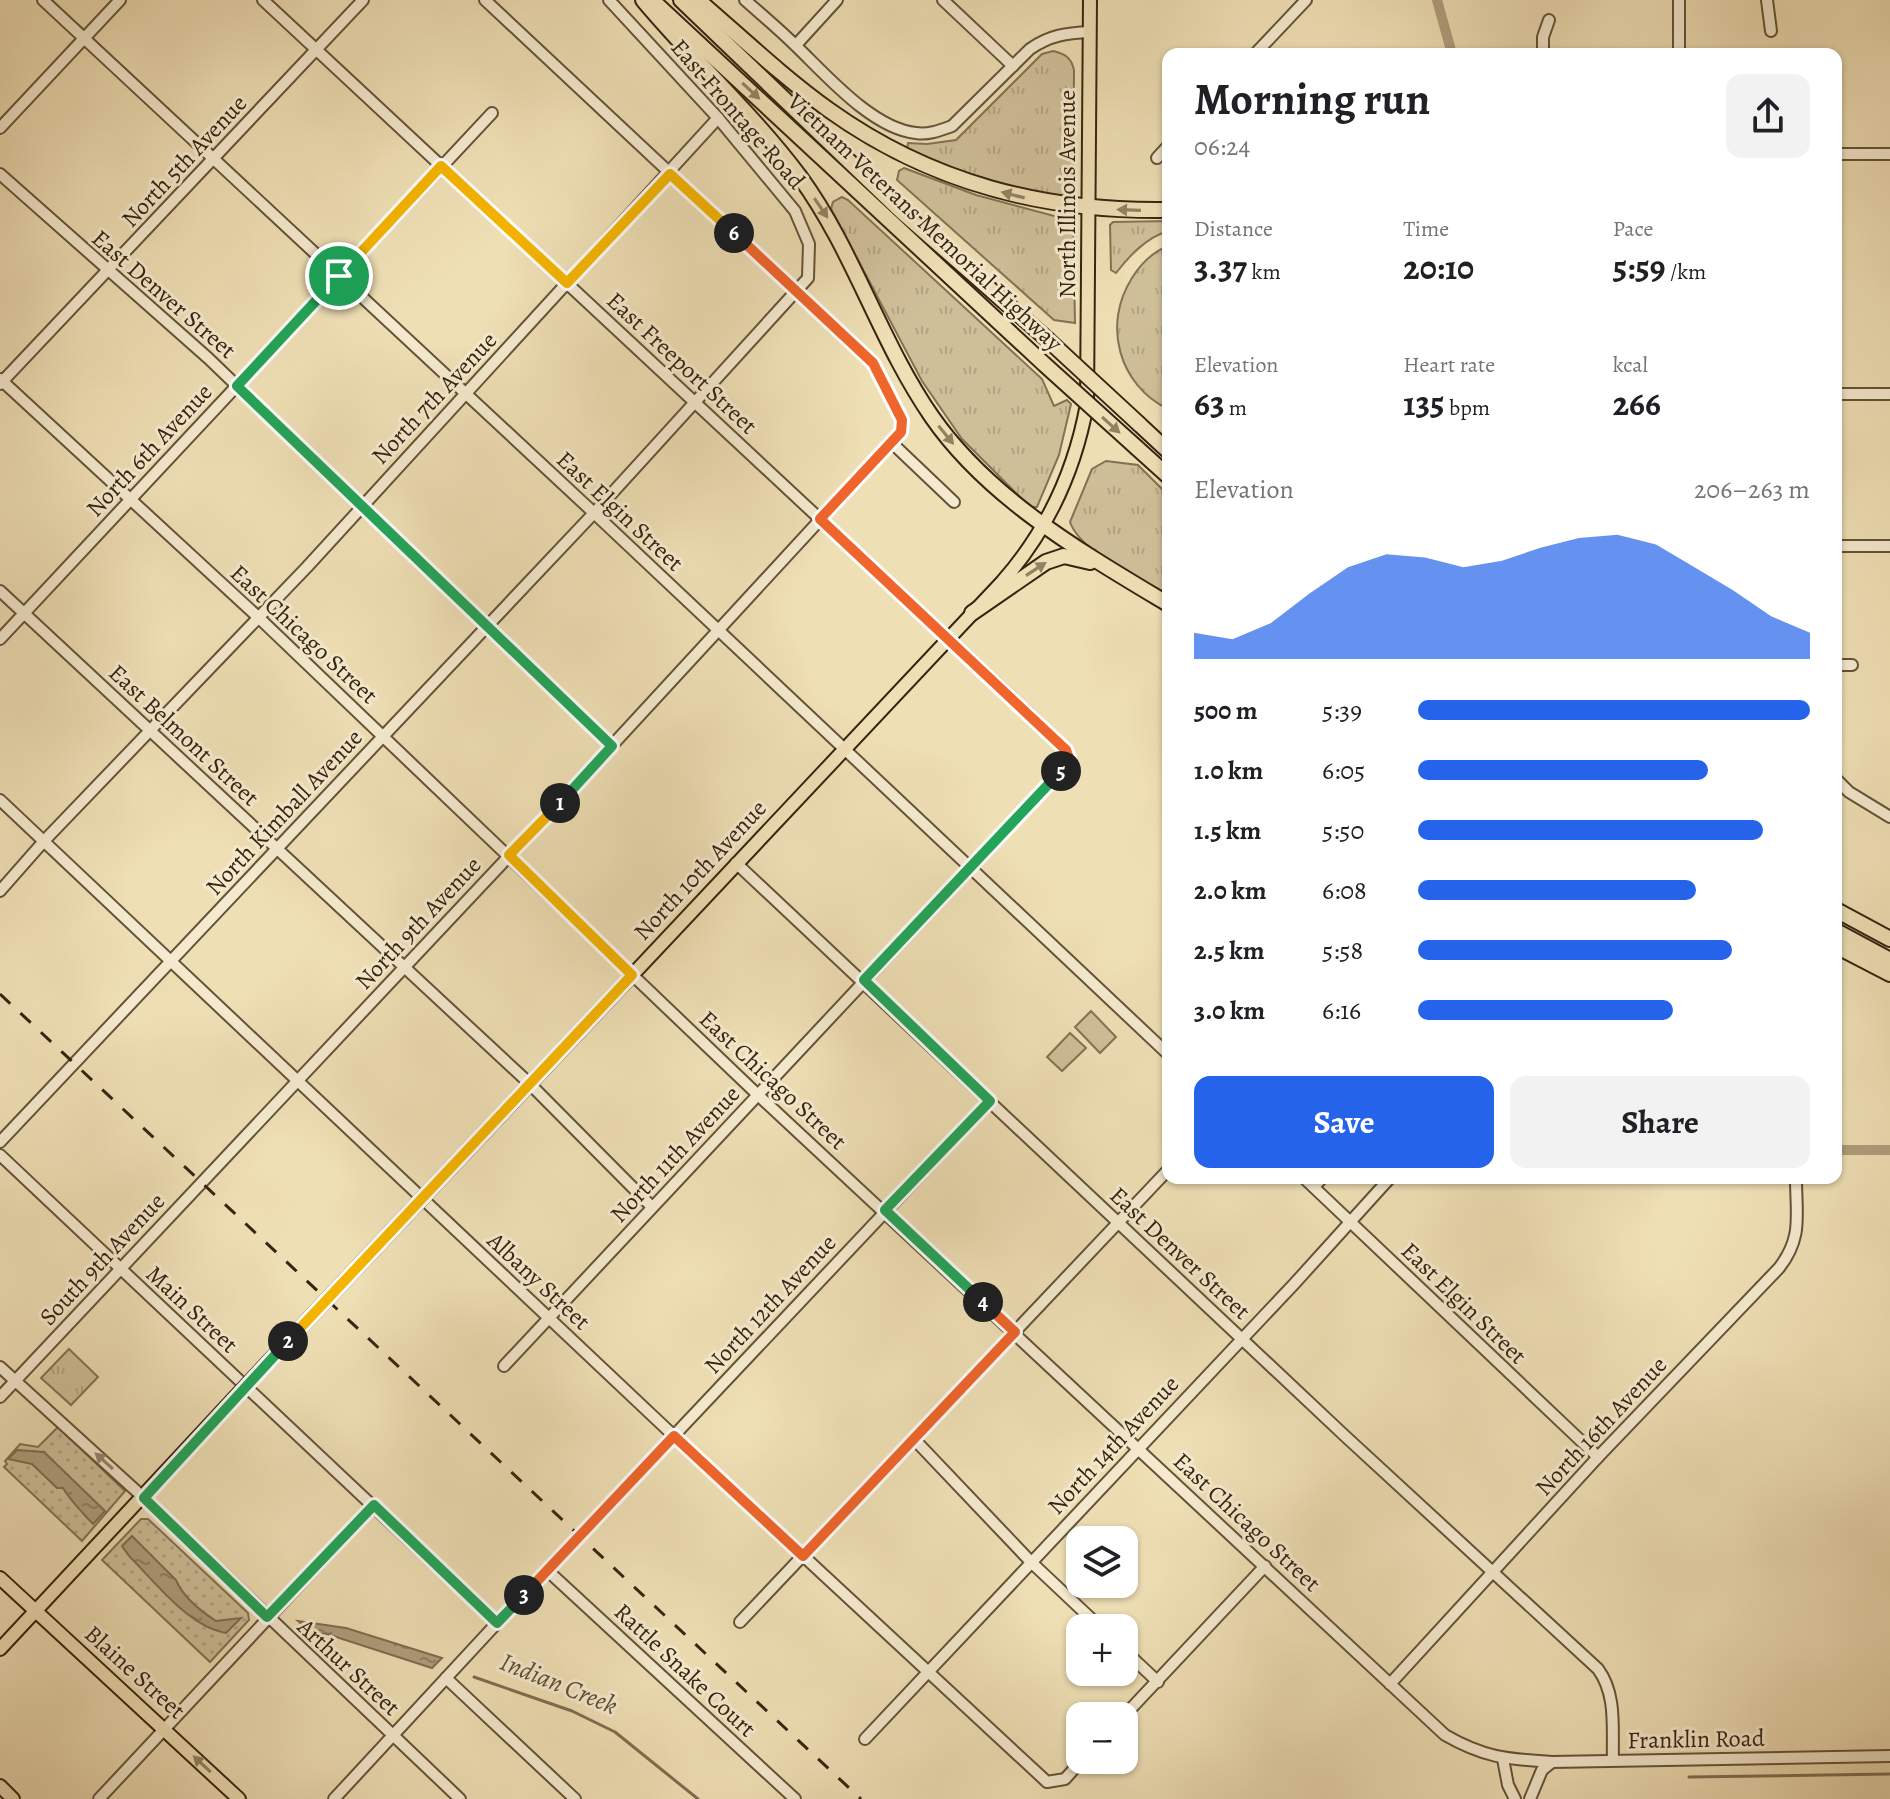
<!DOCTYPE html>
<meta charset="utf-8">
<style>
:root{--surface:#fff;--page:#f2f2f2;--text:#202124;--muted:#757577;--accent:#2563eb}
body{margin:0;font-family:Alegreya,serif;background:var(--page);color:var(--text);height:100vh;display:flex;flex-direction:column;font-size:30px;white-space:nowrap}
*{box-sizing:border-box;margin:0}
p{font-size:26px;color:var(--muted)}
.icon{flex:none;width:44px;height:44px;fill:none;stroke:currentColor;stroke-width:2;stroke-linecap:round;stroke-linejoin:round}
.map{position:relative;flex:1;overflow:hidden}
.sheet{position:absolute;left:1162px;top:48px;width:680px;height:1136px;display:flex;flex-direction:column;background:var(--surface);border-radius:16px;box-shadow:0 2px 6px #0004}
.sheet>*{flex:none}
.controls{position:absolute;left:1066px;top:1526px;display:grid;gap:16px}
.controls a{display:grid;place-items:center;width:72px;height:72px;border-radius:16px;background:var(--surface);box-shadow:0 2px 6px #0004;font-size:40px}
.pin{position:absolute;display:grid;place-items:center;width:68px;height:68px;color:#fff;margin:-34px;border:4px solid #fff;border-radius:50%;box-shadow:0 2px 8px #0007}
.km{position:absolute;width:40px;height:40px;margin:-20px;border-radius:50%;background:#222;color:#fff;font-size:22px;line-height:40px;text-align:center}
.round{display:grid;place-items:center;flex:none;width:84px;height:84px;border-radius:16px;background:var(--page)}
.overview{display:flex;align-items:center;justify-content:space-between;height:136px;padding:0 32px}
h1{font-size:44px;font-weight:700;line-height:60px}
.stats{display:grid;grid-template-columns:repeat(3,1fr);gap:12px;height:136px;padding:8px 32px}
.stats div{display:grid;align-content:center}
.stats b{font-size:34px;font-weight:700}
.stats small{font-size:22px;font-weight:400}
.stats p{font-size:22px}
.chart{height:224px;padding:16px 32px}
.chart p{display:flex;justify-content:space-between}
.chart svg{width:100%;height:144px;margin-top:8px;fill:var(--accent);opacity:.7}
.cta{display:flex;gap:16px;margin-top:auto;padding:16px 32px}
.cta a{flex:1;height:92px;border-radius:16px;background:var(--accent);color:#fff;font-size:32px;font-weight:700;line-height:92px;text-align:center}
.cta a+a{background:var(--page);color:var(--text)}
ul{padding:0 32px;list-style:none;font-size:26px}
li{display:grid;grid-template-columns:128px 96px 1fr;align-items:center;height:60px}
li i{height:20px;border-radius:10px;background:var(--accent)}
.map>svg:first-child{display:block}
.grass{fill:url(#grass-tufts);stroke:#827254;stroke-width:2}
.park{fill:url(#park-dots);stroke:#827254;stroke-width:2}
.pitch{fill:#cfbf99;stroke:#827254;stroke-width:2}
.water{fill:url(#water-ripples);stroke:#7f6e51;stroke-width:2}
.lines{fill:none;stroke-linecap:round;stroke-linejoin:round}
.stream{stroke:#7f6e51;stroke-width:3}
.canal{stroke:#b09f7d;stroke-width:10}
.minor-casing{stroke:#645338;stroke-width:14}
.major-casing{stroke:#35240f;stroke-width:16}
.highway-casing{stroke:#35240f;stroke-width:18}
.minor{stroke:#f5eacf;stroke-width:10}
.major{stroke:#efdfb5;stroke-width:12}
.highway{stroke:#efdfb5;stroke-width:14}
.rail{stroke:#35240f;stroke-width:3;stroke-dasharray:14 14;stroke-linecap:butt}
.major-bridge-casing{stroke:#35240f;stroke-width:16;stroke-linecap:butt}
.highway-bridge-casing{stroke:#35240f;stroke-width:18;stroke-linecap:butt}
.major-bridge{stroke:#efdfb5;stroke-width:12}
.highway-bridge{stroke:#efdfb5;stroke-width:14}
.oneway{fill:#928262}
.oneway2{fill:#95876f}
.split-1-casing{stroke:#fff;stroke-width:16}
.split-2-casing{stroke:#fff;stroke-width:16}
.split-3-casing{stroke:#fff;stroke-width:16}
.split-4-casing{stroke:#fff;stroke-width:16}
.split-5-casing{stroke:#fff;stroke-width:16}
.split-6-casing{stroke:#fff;stroke-width:16}
.split-7-casing{stroke:#fff;stroke-width:16}
.split-1{stroke:#22a559;stroke-width:10}
.split-2{stroke:#f5b400;stroke-width:10}
.split-3{stroke:#22a559;stroke-width:10}
.split-4{stroke:#f0652b;stroke-width:10}
.split-5{stroke:#22a559;stroke-width:10}
.split-6{stroke:#f0652b;stroke-width:10}
.split-7{stroke:#f5b400;stroke-width:10}
.labels{text-anchor:middle;stroke-width:6;stroke-linejoin:round;paint-order:stroke}
.street-label{font-size:24px;fill:#35240f;stroke:#f5eacf}
.water-label{font-size:26px;font-style:italic;fill:#604f36;stroke:#f5eacf}
</style>
<div class="map">
<svg width="1890" height="1799" viewBox="0 0 1890 1799">
<defs>
<pattern id="grass-tufts" width="24" height="20" patternUnits="userSpaceOnUse" patternTransform="scale(2)"><rect width="24" height="20" fill="#cfbf99"/><path d="M3 7l-1-3M5 7V3M7 7l1-3M15 17l-1-3M17 17v-4M19 17l1-3" fill="none" stroke="#b2a483"/></pattern>
<pattern id="park-dots" width="8" height="8" patternUnits="userSpaceOnUse" patternTransform="scale(2)"><rect width="8" height="8" fill="#cfbf99"/><path d="M2 2h.1M6 6h.1" fill="none" stroke="#b2a483" stroke-width="1.8" stroke-linecap="round"/></pattern>
<pattern id="water-ripples" width="26" height="14" patternUnits="userSpaceOnUse" patternTransform="scale(2)"><rect width="26" height="14" fill="#b09f7d"/><path d="M2 4q2-2 4 0t4 0M15 11q2-2 4 0t4 0" fill="none" stroke="#908165"/></pattern>
</defs>
<rect width="100%" height="100%" fill="#efdfb5"/>
<filter id="stains"><feTurbulence type="fractalNoise" baseFrequency=".0025" numOctaves="4"/><feColorMatrix values="0 0 0 0 .2 0 0 0 0 .09 0 0 0 0 .02 0 0 0 .5 -.17"/></filter>
<radialGradient id="worn" r=".72"><stop offset=".6" stop-color="#630" stop-opacity="0"/><stop offset="1" stop-color="#630" stop-opacity=".3"/></radialGradient>
<!-- grass -->
<g class="grass">
<path d="M1053,51C1065,54 1071,57 1074,70L1073,189L1068,196L1056,198L980,180L907,149L908,143L927,144L956,140L1042,54Z"/>
<path d="M904,168L976,195L1073,221L1075,323L1054,320L897,180L899,171Z"/>
<path d="M842,197L848,200L1042,379L1054,406L1067,400L1071,404L1059,455L1037,507H1030L962,439L922,381L831,209L833,202Z"/>
<path d="M1168,221V231C1146,238 1130,255 1116,273L1111,270L1110,225L1113,222Z"/>
<path d="M1168,246V409C1119,385 1102,325 1132,278C1140,265 1153,252 1168,246Z"/>
<path d="M1106,461L1138,465L1168,495V595C1140,578 1080,552 1070,522L1092,469Z"/>
<path d="M69,1349L98,1377L71,1405L41,1378Z"/>
</g>
<!-- park -->
<g class="park">
<path d="M58,1427L125,1491L82,1541L4,1467L7,1464L5,1461L20,1444L38,1447Z"/>
<path d="M141,1519H148L248,1613L249,1620L210,1662L102,1560Z"/>
</g>
<!-- pitch -->
<g class="pitch">
<path d="M1091,1011L1116,1037L1100,1053L1075,1027Z"/>
<path d="M1070,1033L1086,1048L1062,1071L1047,1057Z"/>
</g>
<!-- water -->
<g class="water">
<path d="M17,1450L44,1452L105,1511L93,1524C84,1515 69,1498 63,1488H57L32,1464L8,1459Z"/>
<path d="M132,1536L176,1580C183,1597 202,1612 216,1621L241,1618L226,1633C189,1627 156,1583 130,1557L122,1546Z"/>
<path d="M298,1621L346,1628L442,1658L432,1668L327,1634L312,1633Z"/>
</g>
<g class="lines">
<!-- stream -->
<g class="stream">
<path d="M474,1677L572,1711L615,1732L698,1799"/>
<path d="M1689,1777L1890,1774"/>
</g>
<!-- canal -->
<g class="canal">
<path d="M1437,0L1452,54"/>
<path d="M1836,1150H1890"/>
</g>
<defs>
<g id="minor">
<path d="M43,0L594,513L1168,1054"/>
<path d="M263,0L1027,712L1066,750L1069,758L1065,767L504,1366"/>
<path d="M745,0C762,15 780,30 796,46C826,75 873,129 916,133C929,135 941,130 952,126L1030,49C1050,35 1067,33 1090,32"/>
<path d="M943,0L1013,66"/>
<path d="M1767,0L1771,31"/>
<path d="M796,45L837,0"/>
<path d="M1255,54L1306,0"/>
<path d="M1543,54V37L1549,20"/>
<path d="M1679,54V0"/>
<path d="M0,128L120,0"/>
<path d="M1836,154H1890"/>
<path d="M1157,158L1168,146"/>
<path d="M0,174L208,358L612,746"/>
<path d="M0,379L258,617L758,1095L1445,1735C1485,1758 1507,1759 1552,1762L1890,1756"/>
<path d="M0,384L363,0"/>
<path d="M1836,394H1890"/>
<path d="M892,443L954,502"/>
<path d="M1836,546H1890"/>
<path d="M0,591L530,1084L652,1207"/>
<path d="M0,639L492,113"/>
<path d="M1836,665H1852"/>
<path d="M1836,779L1849,792L1890,817"/>
<path d="M0,800L674,1436L1047,1782L1065,1779L1082,1760"/>
<path d="M736,863L1345,1436L1598,1669C1617,1695 1612,1728 1613,1760"/>
<path d="M0,891L44,841L307,567L718,118"/>
<path d="M0,1142L594,513L808,278L809,244L795,211L718,118L609,0"/>
<path d="M0,1155L497,1623"/>
<path d="M1304,1178L1598,1457"/>
<path d="M1314,1187L1322,1178"/>
<path d="M0,1367L144,1498L460,1799"/>
<path d="M0,1397L559,803L901,432L902,420L873,363L485,0"/>
<path d="M914,1439L1031,1562L1101,1628"/>
<path d="M548,1571L795,1799"/>
<path d="M740,1622L1168,1170"/>
<path d="M1124,1650L1158,1682"/>
<path d="M446,1678L575,1799"/>
<path d="M1390,1684L1598,1457L1779,1268C1803,1237 1796,1216 1796,1178"/>
<path d="M1124,1716L1265,1566"/>
<path d="M865,1739L1295,1283L1390,1178"/>
<path d="M1503,1759L1508,1785L1515,1799"/>
<path d="M99,1799L374,1505"/>
<path d="M334,1799L497,1623L990,1101"/>
<path d="M1530,1799L1542,1770L1552,1762"/>
</g>
<g id="major">
<path d="M430,1190L1002,582C1047,531 1075,470 1087,404L1090,0"/>
<path d="M0,1578L239,1799"/>
<path d="M0,1649L238,1394"/>
<path d="M0,1786L13,1799"/>
</g>
<g id="highway">
<path d="M643,0C693,60 753,114 800,177C854,251 880,342 932,417C989,499 1083,553 1168,604"/>
<path d="M652,0L1044,364"/>
<path d="M681,0L902,212L1047,339"/>
<path d="M698,0C741,37 783,77 829,110C931,183 1044,212 1168,210"/>
<path d="M1139,424L1168,451"/>
<path d="M1137,448L1168,476"/>
<path d="M972,613L1046,562L1064,556L1090,562"/>
<path d="M1836,910L1890,939"/>
<path d="M1836,931L1890,960"/>
<path d="M1836,946L1890,974"/>
</g>
</defs>
<!-- minor casing -->
<use href="#minor" class="minor-casing"/>
<!-- major casing -->
<use href="#major" class="major-casing"/>
<!-- highway casing -->
<use href="#highway" class="highway-casing"/>
<!-- minor -->
<use href="#minor" class="minor"/>
<!-- major -->
<use href="#major" class="major"/>
<!-- highway -->
<use href="#highway" class="highway"/>
<!-- rail -->
<path class="rail" d="M0,994L861,1799"/>
<defs>
<path id="major-bridge" d="M238,1394L430,1190"/>
<g id="highway-bridge">
<path d="M1047,339L1139,424"/>
<path d="M1044,364L1137,448"/>
</g>
</defs>
<!-- major-bridge casing -->
<use href="#major-bridge" class="major-bridge-casing"/>
<!-- highway-bridge casing -->
<use href="#highway-bridge" class="highway-bridge-casing"/>
<!-- major-bridge -->
<use href="#major-bridge" class="major-bridge"/>
<!-- highway-bridge -->
<use href="#highway-bridge" class="highway-bridge"/>
</g>
<!-- one-way arrows -->
<defs><path id="oneway-solid" d="M-6-.8H1V-3.2L6.5 0L1 3.2V.8H-6Z" transform="scale(2)"/></defs>
<g class="oneway">
<use href="#oneway-solid" transform="translate(751 91) rotate(43)"/>
<use href="#oneway-solid" transform="translate(1013 195) rotate(-166)"/>
<use href="#oneway-solid" transform="translate(821 208) rotate(56)"/>
<use href="#oneway-solid" transform="translate(1129 210) rotate(-178)"/>
<use href="#oneway-solid" transform="translate(1111 425) rotate(42)"/>
<use href="#oneway-solid" transform="translate(946 435) rotate(51)"/>
<use href="#oneway-solid" transform="translate(1036 569) rotate(-33)"/>
<use href="#oneway-solid" transform="translate(202 1764) rotate(-137)"/>
</g>
<use class="oneway2" href="#oneway-solid" transform="translate(104 1461) rotate(-138)"/>
<g class="lines">
<defs>
<path id="split-1" d="M339,276L237,386L612,746L560,803"/>
<path id="split-2" d="M288,1341L632,975L509,855L560,803"/>
<path id="split-3" d="M288,1341L144,1498L267,1617L374,1505L497,1623L524,1595"/>
<path id="split-4" d="M524,1595L674,1436L803,1556L1015,1332L983,1302"/>
<path id="split-5" d="M983,1302L885,1210L990,1101L864,980L1061,771"/>
<path id="split-6" d="M734,233L873,363L902,420L901,432L820,519L1066,750L1069,758L1061,771"/>
<path id="split-7" d="M339,276L441,166L567,283L670,174L734,233"/>
</defs>
<!-- split-1 casing -->
<use href="#split-1" class="split-1-casing"/>
<!-- split-2 casing -->
<use href="#split-2" class="split-2-casing"/>
<!-- split-3 casing -->
<use href="#split-3" class="split-3-casing"/>
<!-- split-4 casing -->
<use href="#split-4" class="split-4-casing"/>
<!-- split-5 casing -->
<use href="#split-5" class="split-5-casing"/>
<!-- split-6 casing -->
<use href="#split-6" class="split-6-casing"/>
<!-- split-7 casing -->
<use href="#split-7" class="split-7-casing"/>
<!-- split-1 -->
<use href="#split-1" class="split-1"/>
<!-- split-2 -->
<use href="#split-2" class="split-2"/>
<!-- split-3 -->
<use href="#split-3" class="split-3"/>
<!-- split-4 -->
<use href="#split-4" class="split-4"/>
<!-- split-5 -->
<use href="#split-5" class="split-5"/>
<!-- split-6 -->
<use href="#split-6" class="split-6"/>
<!-- split-7 -->
<use href="#split-7" class="split-7"/>
</g>
<g class="labels">
<!-- street labels -->
<g class="street-label">
<text transform="translate(738 114) rotate(49)" y="8">East Frontage Road</text>
<text transform="translate(184 161) rotate(-47)" y="8">North 5th Avenue</text>
<text transform="translate(1067 194) rotate(-90)" y="8">North Illinois Avenue</text>
<text transform="translate(925 222) rotate(43)" y="8">Vietnam Veterans Memorial Highway</text>
<text transform="translate(164 294) rotate(41)" y="8">East Denver Street</text>
<text transform="translate(682 363) rotate(43)" y="8">East Freeport Street</text>
<text transform="translate(434 398) rotate(-47)" y="8">North 7th Avenue</text>
<text transform="translate(149 450) rotate(-47)" y="8">North 6th Avenue</text>
<text transform="translate(620 511) rotate(43)" y="8">East Elgin Street</text>
<text transform="translate(304 634) rotate(43)" y="8">East Chicago Street</text>
<text transform="translate(184 735) rotate(43)" y="8">East Belmont Street</text>
<text transform="translate(284 812) rotate(-47)" y="8">North Kimball Avenue</text>
<text transform="translate(700 870) rotate(-47)" y="8">North 10th Avenue</text>
<text transform="translate(418 923) rotate(-47)" y="8">North 9th Avenue</text>
<text transform="translate(773 1080) rotate(43)" y="8">East Chicago Street</text>
<text transform="translate(675 1154) rotate(-47)" y="8">North 11th Avenue</text>
<text transform="translate(1180 1253) rotate(43)" y="8">East Denver Street</text>
<text transform="translate(102 1259) rotate(-47)" y="8">South 9th Avenue</text>
<text transform="translate(539 1281) rotate(43)" y="8">Albany Street</text>
<text transform="translate(1464 1303) rotate(44)" y="8">East Elgin Street</text>
<text transform="translate(770 1304) rotate(-47)" y="8">North 12th Avenue</text>
<text transform="translate(192 1309) rotate(43)" y="8">Main Street</text>
<text transform="translate(1601 1426) rotate(-47)" y="8">North 16th Avenue</text>
<text transform="translate(1113 1445) rotate(-47)" y="8">North 14th Avenue</text>
<text transform="translate(1247 1522) rotate(43)" y="8">East Chicago Street</text>
<text transform="translate(349 1667) rotate(43)" y="8">Arthur Street</text>
<text transform="translate(685 1670) rotate(43)" y="8">Rattle Snake Court</text>
<text transform="translate(135 1672) rotate(42)" y="8">Blaine Street</text>
<text transform="translate(1696 1739) rotate(-1)" y="8">Franklin Road</text>
</g>
<!-- water labels -->
<g class="water-label">
<text transform="translate(559 1683) rotate(22)" y="9">Indian Creek</text>
</g>
</g>
<rect width="100%" height="100%" filter="url(#stains)"/>
<rect width="100%" height="100%" fill="url(#worn)"/>
</svg>
<div class="controls">
<a><svg class="icon" aria-label="layers" viewBox="0 0 24 24"><path d="M12 4l9 5-9 5-9-5zM3 14l9 5 9-5"/></svg></a>
<a>+</a>
<a>−</a>
</div>
<div class="pin" style="left:339px;top:276px;background:#1e9e55"><svg class="icon" aria-label="arrive" viewBox="0 0 24 24"><path d="M6 21V4h12l-3 4 3 4H6"/></svg></div>
<b class="km" style="left:560px;top:803px">1</b>
<b class="km" style="left:288px;top:1341px">2</b>
<b class="km" style="left:524px;top:1595px">3</b>
<b class="km" style="left:983px;top:1302px">4</b>
<b class="km" style="left:1061px;top:771px">5</b>
<b class="km" style="left:734px;top:233px">6</b>
<section class="sheet">
<div class="overview"><div><h1>Morning run</h1><p>06:24</p></div><a class="round"><svg class="icon" aria-label="share" viewBox="0 0 24 24"><path d="M12 15V3M7 8l5-5 5 5M5 13v7h14v-7"/></svg></a></div>
<div class="stats">
<div><p>Distance</p><b>3.37<small> km</small></b></div>
<div><p>Time</p><b>20:10</b></div>
<div><p>Pace</p><b>5:59<small> /km</small></b></div>
</div>
<div class="stats">
<div><p>Elevation</p><b>63<small> m</small></b></div>
<div><p>Heart rate</p><b>135<small> bpm</small></b></div>
<div><p>kcal</p><b>266</b></div>
</div>
<div class="chart"><p><span>Elevation</span>206–263 m</p>
<svg viewBox="0 0 160 44" preserveAspectRatio="none"><path d="M0 44V36L10 38L20 33L30 24L40 16L50 12L60 13L70 16L80 14L90 10L100 7L110 6L120 9L130 16L140 23L150 31L160 36V44z"/></svg>
</div>
<ul>
<li><b>500 m</b>5:39<i style="width:100%"></i></li>
<li><b>1.0 km</b>6:05<i style="width:74%"></i></li>
<li><b>1.5 km</b>5:50<i style="width:88%"></i></li>
<li><b>2.0 km</b>6:08<i style="width:71%"></i></li>
<li><b>2.5 km</b>5:58<i style="width:80%"></i></li>
<li><b>3.0 km</b>6:16<i style="width:65%"></i></li>
</ul>
<div class="cta"><a>Save</a><a>Share</a></div>
</section>
</div>
